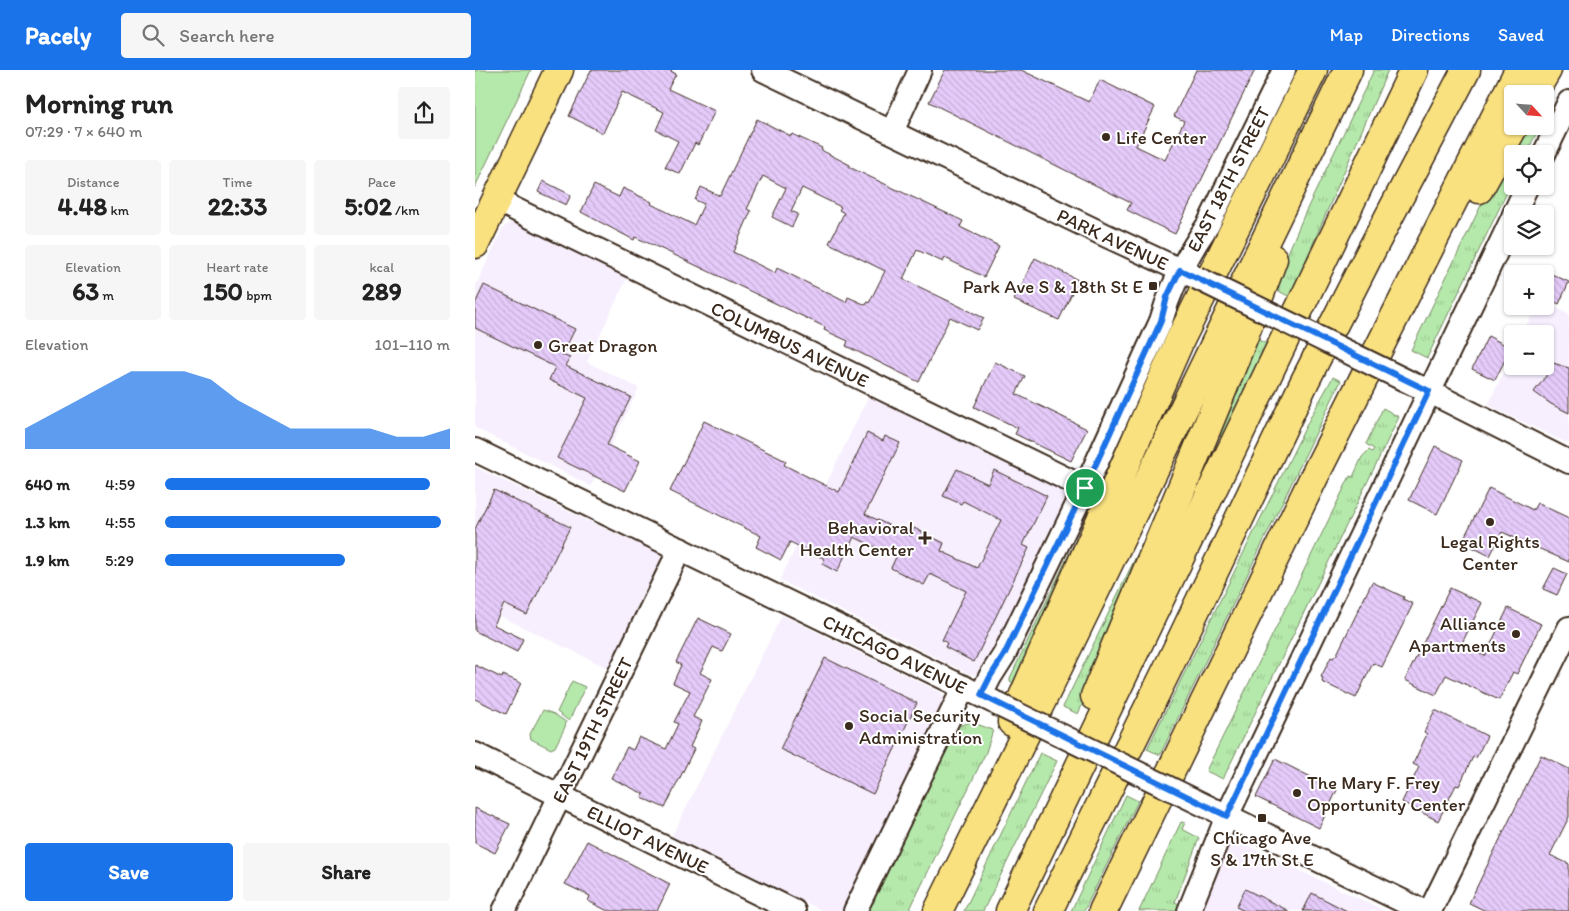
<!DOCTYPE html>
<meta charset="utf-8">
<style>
:root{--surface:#fff;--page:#f6f6f6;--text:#222;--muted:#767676;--accent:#1a73e8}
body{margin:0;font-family:Itim,sans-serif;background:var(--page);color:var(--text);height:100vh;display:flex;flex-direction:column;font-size:19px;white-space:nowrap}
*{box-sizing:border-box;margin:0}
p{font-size:16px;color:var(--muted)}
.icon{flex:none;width:28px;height:28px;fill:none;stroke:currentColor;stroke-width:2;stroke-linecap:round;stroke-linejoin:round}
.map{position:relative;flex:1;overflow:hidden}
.panel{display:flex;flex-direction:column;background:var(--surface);width:475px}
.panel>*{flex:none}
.needle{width:32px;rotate:116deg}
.buttons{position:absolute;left:1029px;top:15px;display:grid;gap:10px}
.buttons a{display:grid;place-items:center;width:50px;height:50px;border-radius:5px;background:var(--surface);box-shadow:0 1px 4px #0004;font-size:25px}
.pin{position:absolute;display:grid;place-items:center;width:42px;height:42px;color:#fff;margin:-21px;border:2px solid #fff;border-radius:50%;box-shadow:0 1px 5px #0007}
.round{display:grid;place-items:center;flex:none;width:52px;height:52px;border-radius:5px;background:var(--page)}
.overview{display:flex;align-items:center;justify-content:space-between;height:85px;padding:0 25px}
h1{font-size:28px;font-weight:800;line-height:38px}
.stats{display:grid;grid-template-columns:repeat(3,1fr);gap:8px;height:85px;padding:5px 25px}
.stats div{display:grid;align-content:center;border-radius:5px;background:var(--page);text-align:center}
.stats b{font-size:25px;font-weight:800}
.stats small{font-size:14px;font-weight:400}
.stats p{font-size:14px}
.chart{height:140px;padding:10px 25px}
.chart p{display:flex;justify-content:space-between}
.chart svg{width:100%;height:90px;margin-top:5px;fill:var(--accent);opacity:.7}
.action{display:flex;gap:10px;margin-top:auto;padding:10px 25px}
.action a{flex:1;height:58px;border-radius:5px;background:var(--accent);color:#fff;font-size:20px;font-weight:800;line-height:58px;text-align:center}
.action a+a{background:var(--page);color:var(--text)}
ul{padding:0 25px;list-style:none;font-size:16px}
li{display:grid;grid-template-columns:80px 60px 1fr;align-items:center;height:38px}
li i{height:12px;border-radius:6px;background:var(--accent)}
header{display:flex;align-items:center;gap:30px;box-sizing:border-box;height:70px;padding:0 25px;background:var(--accent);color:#fff}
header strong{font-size:24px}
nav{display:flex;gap:28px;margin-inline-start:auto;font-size:18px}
.search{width:350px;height:45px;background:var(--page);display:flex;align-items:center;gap:12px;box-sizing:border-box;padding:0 18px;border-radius:5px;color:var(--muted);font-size:19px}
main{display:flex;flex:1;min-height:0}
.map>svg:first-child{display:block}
.built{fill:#f7effe}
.grass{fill:url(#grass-tufts);stroke:#788a64}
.green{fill:#b5e9ab;stroke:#788a64}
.building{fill:url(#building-back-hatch);stroke:#3b2a1e;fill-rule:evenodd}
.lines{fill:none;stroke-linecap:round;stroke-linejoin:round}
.minor-casing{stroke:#3b2a1e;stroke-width:26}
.major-casing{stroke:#3b2a1e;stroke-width:31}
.highway-casing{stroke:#3b2a1e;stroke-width:31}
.minor{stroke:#fff;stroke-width:22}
.major{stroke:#fae180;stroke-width:28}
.highway{stroke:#fae180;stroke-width:28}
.minor-bridge-casing{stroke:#3b2a1e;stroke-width:26;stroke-linecap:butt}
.minor-bridge{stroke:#fff;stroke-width:22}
.route-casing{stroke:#fff;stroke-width:10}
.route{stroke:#1a73e8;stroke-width:6}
.poi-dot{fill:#3b2a1e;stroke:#fff;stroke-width:2}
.labels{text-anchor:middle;stroke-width:4;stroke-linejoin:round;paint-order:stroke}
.poi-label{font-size:19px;fill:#3b2a1e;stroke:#fff;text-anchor:start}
.street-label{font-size:19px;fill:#3b2a1e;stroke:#fff}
</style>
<header>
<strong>Pacely</strong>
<div class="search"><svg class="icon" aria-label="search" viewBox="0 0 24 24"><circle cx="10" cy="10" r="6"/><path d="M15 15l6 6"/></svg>Search here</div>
<nav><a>Map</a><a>Directions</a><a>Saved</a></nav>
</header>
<main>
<section class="panel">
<div class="overview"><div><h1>Morning run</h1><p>07:29 · 7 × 640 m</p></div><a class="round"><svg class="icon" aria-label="share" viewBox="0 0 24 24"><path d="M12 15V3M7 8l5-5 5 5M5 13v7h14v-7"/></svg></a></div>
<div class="stats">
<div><p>Distance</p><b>4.48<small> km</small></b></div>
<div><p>Time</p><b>22:33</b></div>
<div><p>Pace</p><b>5:02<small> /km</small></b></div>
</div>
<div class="stats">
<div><p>Elevation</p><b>63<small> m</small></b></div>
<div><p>Heart rate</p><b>150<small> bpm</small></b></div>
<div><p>kcal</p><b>289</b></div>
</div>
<div class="chart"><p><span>Elevation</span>101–110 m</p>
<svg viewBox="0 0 160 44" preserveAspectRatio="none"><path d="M0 44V34L10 27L20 20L30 13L40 6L50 6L60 6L70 10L80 20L90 27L100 34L110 34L120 34L130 34L140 38L150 38L160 34V44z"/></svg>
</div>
<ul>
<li><b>640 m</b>4:59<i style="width:93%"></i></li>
<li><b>1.3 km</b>4:55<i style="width:97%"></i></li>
<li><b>1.9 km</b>5:29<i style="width:63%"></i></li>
</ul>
<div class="action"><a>Save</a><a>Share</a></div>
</section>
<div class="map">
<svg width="1094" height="841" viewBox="0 0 1094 841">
<defs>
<pattern id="grass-tufts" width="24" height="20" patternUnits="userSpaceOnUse" patternTransform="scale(1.25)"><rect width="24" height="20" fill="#b5e9ab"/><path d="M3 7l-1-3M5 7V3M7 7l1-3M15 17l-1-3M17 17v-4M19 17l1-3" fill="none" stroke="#9dc893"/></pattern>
<pattern id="building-back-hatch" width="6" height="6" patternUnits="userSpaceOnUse" patternTransform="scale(1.25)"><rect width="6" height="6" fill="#e5cbfa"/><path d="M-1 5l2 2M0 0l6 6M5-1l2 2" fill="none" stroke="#c5aed6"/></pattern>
</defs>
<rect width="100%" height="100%" fill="#fff"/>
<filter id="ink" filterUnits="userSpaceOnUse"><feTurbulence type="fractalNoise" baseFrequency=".02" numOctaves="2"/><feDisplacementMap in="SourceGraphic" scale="10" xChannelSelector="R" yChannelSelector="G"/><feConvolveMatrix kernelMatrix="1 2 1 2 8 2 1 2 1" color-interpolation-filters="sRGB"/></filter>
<g filter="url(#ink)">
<!-- built -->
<g class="built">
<path d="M37,151H45L154,204L112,292L164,318L116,416L0,358V217L28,158Z"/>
<path d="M1070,233L1094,244V374L1013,335L1037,284L1038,296H1070V264H1047L1061,236H1070Z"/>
<path d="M396,321L594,418L595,426L510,600L503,605L494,604L305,510Z"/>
<path d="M0,397L156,471L174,472L182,478L185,485V497L135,599L0,534Z"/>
<path d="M307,545L465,622L469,628L470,635L369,841H348L197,766Z"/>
<path d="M763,771L910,841H725L752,776Z"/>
</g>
<!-- grass -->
<g class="grass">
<path d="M899,0H913L815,227L798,218L830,143Z"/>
<path d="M1048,56H1065L1051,84H1038L1037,112L952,288L936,280L1024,98Z"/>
<path d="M779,268L792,274L747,367L740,363Z"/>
<path d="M858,307L866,311L685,685L672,679L835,348Z"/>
<path d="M908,338L924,347L748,709L731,701L875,406L878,407L887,387L894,380L897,382L899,379L891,374Z"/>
<path d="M659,347L541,616L535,611V608Z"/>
<path d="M684,439L616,616L603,644L588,637Z"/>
<path d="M496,652L518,660L511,682L434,841H392L483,656Z"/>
<path d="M565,683L582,691L508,841H489Z"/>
<path d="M651,725L663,731L609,841H596Z"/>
<path d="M706,752L710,753L707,759L724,768L700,832L704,834L701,841H664Z"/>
</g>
<!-- green -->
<g class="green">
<path d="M0,0H56L0,117Z"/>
<path d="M97,611L110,617L94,651L82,642Z"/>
<path d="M68,640L79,644L91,652L90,657L80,677L76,679L56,669L55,664Z"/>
</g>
<!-- building -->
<g class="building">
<path d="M116,0H194L201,4L193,19L240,41L223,75L220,73L205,104L190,97L203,71L181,60L189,42L147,22L128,63L94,46Z"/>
<path d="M470,0H546L614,32L625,10L680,37L661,76L690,90L709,51L699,46L721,0H780L700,164L652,140L656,133L454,32Z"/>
<path d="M282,49L316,66L317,64L347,78L346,80L375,95L374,97L488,151L485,157L524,176L509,207L470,188L468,192L442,180L428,209L509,248L502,260L475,247L444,312L371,276L373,271L349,260L350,257L191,181L160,167L159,170L106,142L119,115L144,127L148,118L177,132L176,134L219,155L229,134L220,130L226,117L245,126ZM288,106L311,118L297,147L317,157L323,144L316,141L327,118L366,137L364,140L369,143L354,173L410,201L394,233L392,232L391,235L373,227L371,232L302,198L300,203L258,182L276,141L272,139Z"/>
<path d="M68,111L96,125L91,135L63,122Z"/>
<path d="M560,188L603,210L584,250L539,230Z"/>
<path d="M1070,201L1094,212L1084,234L1070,227Z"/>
<path d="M9,215L100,259L87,285L95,288L91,296L156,327L132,375L165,391L150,421L82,388L112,328L74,310L80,297L0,258V234Z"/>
<path d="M1013,266L1036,278L1020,310L997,299Z"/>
<path d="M520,292L550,306L541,324L612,359L596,391L540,364L543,358L499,337Z"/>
<path d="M1075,292L1094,298V343L1076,334L1059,322L1071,306Z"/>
<path d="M229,351L311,391L309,395L364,422L392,363L408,371L410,366L425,373L390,444L436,466L439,458L469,473L466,481L502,498L526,450L488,431L486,434L468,426L482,399L513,414L519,400L572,426L548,475L554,478L499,592L470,577L472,573L467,570L491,521L455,504L449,515L416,498L421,487L379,467L362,502L347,494L350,489L315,472L306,490L281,477L286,466L195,421Z"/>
<path d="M960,376L988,390L962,444L934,430Z"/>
<path d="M1014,418L1058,440L1062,433L1094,448V492L1027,462L1015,486L987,472Z"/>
<path d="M19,420L95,457L52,545L29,534L19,555L48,569L42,582L0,561V459Z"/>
<path d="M1079,498L1092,504L1082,525L1068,519Z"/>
<path d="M897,512L929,527L928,529L938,534L907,597L898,593L881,628L847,612L848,608L846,607L856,587L858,588L862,584Z"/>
<path d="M975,518L1007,533L986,575L1010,586L1033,538L1066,554L1042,604L1038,602L1024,630L971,605L961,625L930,610Z"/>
<path d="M223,548L256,564L247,581L238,577L225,603L237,609L218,647L227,651L215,677L219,679L190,738L167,728L169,724L136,708L152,677L158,680L164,667L191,679L203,654L199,652L215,621L198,613L206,595L201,592Z"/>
<path d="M350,588L442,633L398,724L305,679Z"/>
<path d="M0,595L27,608L28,605L46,613L31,644L0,629Z"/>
<path d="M960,640L1012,666L1001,688L998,687L984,716L981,715L963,751L927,732L944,697L938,694L952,664L949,662Z"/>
<path d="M1066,685L1094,699V747L1075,785L1094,794V841H1011L994,833Z"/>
<path d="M800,689L862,720L844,758L781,727Z"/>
<path d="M0,738L35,754L20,783L0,773Z"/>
<path d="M112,771L195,814L182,841H133L113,831L115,826L90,814Z"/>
<path d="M770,819L814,841H770L761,837Z"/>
<path d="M837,823L872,841H828Z"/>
</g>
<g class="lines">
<defs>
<g id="minor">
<path d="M288,0L632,166L718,206"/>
<path d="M417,62L445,0"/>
<path d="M1069,84L1094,32"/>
<path d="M21,130L610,418"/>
<path d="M1039,144L1052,116"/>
<path d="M941,315L1094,392"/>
<path d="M0,380L519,632"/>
<path d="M506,625L515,607L529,585L610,418L686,251C696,216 712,185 733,155L809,0"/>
<path d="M0,684L319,841"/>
<path d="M740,740L948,841"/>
<path d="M29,841L205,479"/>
<path d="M380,841L489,617"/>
<path d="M714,841L752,746L1038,147"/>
<path d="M955,841L1094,558"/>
</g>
<path id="major" d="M0,174L84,0"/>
<g id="highway">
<path d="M1058,24L1072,0"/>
<path d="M1004,119L1039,56"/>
<path d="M620,626C679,480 744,337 798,189"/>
<path d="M537,652L705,270L838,0"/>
<path d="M463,841L575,614L873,0"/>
<path d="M535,841L939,0"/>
<path d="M573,841L692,600L830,311L896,181L991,0"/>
<path d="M628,841L839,407L1044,0"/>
</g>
</defs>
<!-- minor casing -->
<use href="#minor" class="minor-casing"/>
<!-- major casing -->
<use href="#major" class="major-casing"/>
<!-- highway casing -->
<use href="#highway" class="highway-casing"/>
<!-- minor -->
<use href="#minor" class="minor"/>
<!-- major -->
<use href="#major" class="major"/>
<!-- highway -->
<use href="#highway" class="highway"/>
<defs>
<g id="minor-bridge">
<path d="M722,208L940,315"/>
<path d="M522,634L735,738"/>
</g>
</defs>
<!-- minor-bridge casing -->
<use href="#minor-bridge" class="minor-bridge-casing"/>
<!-- minor-bridge -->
<use href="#minor-bridge" class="minor-bridge"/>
</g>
</g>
<g class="lines" filter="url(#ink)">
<defs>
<path id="route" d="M705,200L954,321L752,746L506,625L515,607L529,585L610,418L686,251L692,227Z"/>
</defs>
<!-- route casing -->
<use href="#route" class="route-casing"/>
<!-- route -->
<use href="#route" class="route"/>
</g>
<!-- markers -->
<g class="poi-dot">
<circle cx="631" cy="67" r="5"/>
<rect x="673" y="211" width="10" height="10" rx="2.5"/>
<circle cx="63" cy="275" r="5"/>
<circle cx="1015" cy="452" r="5"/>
<path d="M447.5 460.5h5v5h5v5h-5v5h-5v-5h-5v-5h5z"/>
<circle cx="1041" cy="564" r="5"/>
<circle cx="374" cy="656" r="5"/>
<circle cx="822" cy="723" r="5"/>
<rect x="782" y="743" width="10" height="10" rx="2.5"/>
</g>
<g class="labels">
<!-- poi labels -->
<g class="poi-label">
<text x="641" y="74">Life Center</text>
<text x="668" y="223" text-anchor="end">Park Ave S &amp; 18th St E</text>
<text x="73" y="282">Great Dragon</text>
<text x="439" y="464" text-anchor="end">Behavioral<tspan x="439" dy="22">Health Center</tspan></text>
<text x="1015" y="478" text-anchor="middle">Legal Rights<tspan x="1015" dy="22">Center</tspan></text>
<text x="1031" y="560" text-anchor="end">Alliance<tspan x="1031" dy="22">Apartments</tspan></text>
<text x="384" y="652">Social Security<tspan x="384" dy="22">Administration</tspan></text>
<text x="832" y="719">The Mary F. Frey<tspan x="832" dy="22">Opportunity Center</tspan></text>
<text x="787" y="774" text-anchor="middle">Chicago Ave<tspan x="787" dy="22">S &amp; 17th St E</tspan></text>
</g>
<!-- street labels -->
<g class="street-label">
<text transform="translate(753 109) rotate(-63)" y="7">EAST 18TH STREET</text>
<text transform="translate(638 169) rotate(25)" y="7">PARK AVENUE</text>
<text transform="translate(315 274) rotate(26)" y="7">COLUMBUS AVENUE</text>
<text transform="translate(420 584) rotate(26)" y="7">CHICAGO AVENUE</text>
<text transform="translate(117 660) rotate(-64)" y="7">EAST 19TH STREET</text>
<text transform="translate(173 769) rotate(26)" y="7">ELLIOT AVENUE</text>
</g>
</g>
</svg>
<div class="buttons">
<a><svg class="needle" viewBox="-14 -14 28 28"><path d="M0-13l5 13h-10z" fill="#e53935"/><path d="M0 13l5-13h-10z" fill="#767676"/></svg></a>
<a><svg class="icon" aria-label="locate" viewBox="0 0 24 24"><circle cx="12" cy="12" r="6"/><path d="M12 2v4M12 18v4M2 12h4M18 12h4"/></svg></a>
<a><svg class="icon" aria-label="layers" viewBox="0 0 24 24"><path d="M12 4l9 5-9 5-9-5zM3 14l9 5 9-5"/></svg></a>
<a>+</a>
<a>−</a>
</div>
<div class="pin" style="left:610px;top:418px;background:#1e9e55"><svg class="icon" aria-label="arrive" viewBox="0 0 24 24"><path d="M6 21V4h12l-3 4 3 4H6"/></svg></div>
</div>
</main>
